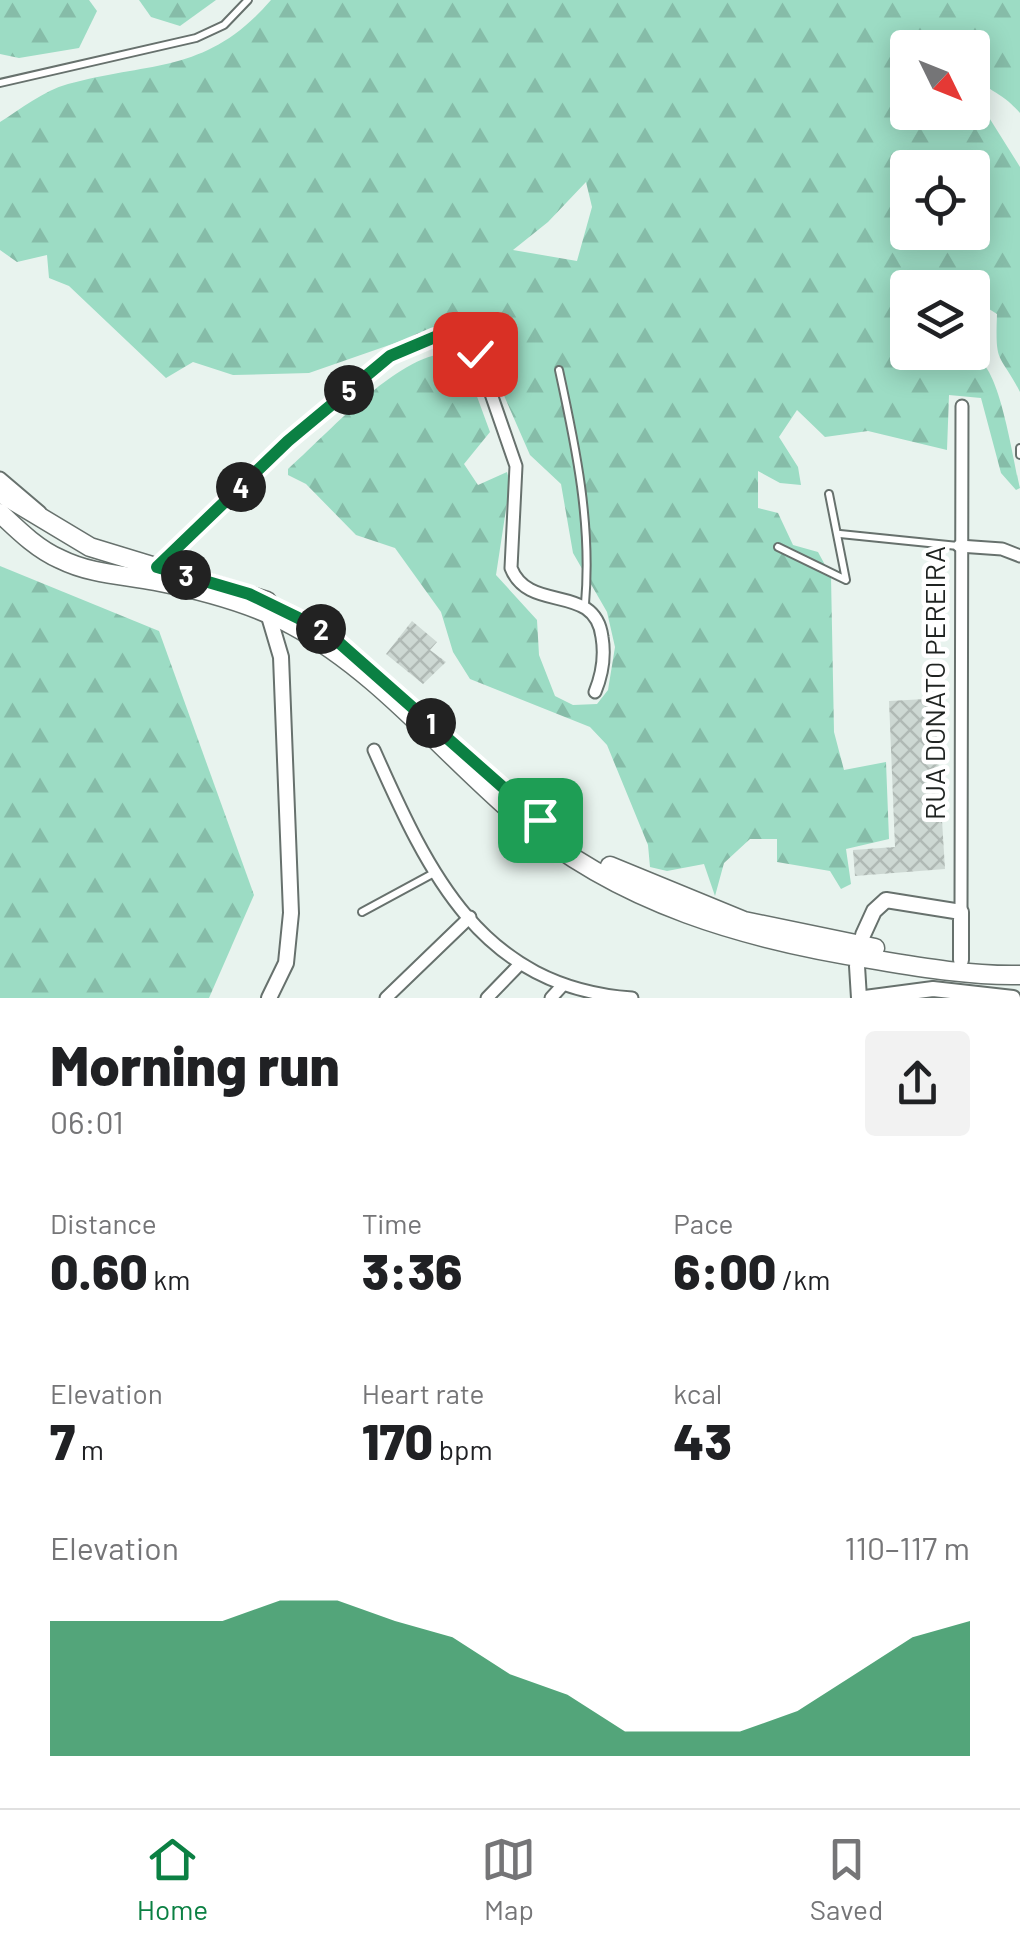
<!DOCTYPE html>
<meta charset="utf-8">
<style>
:root{--surface:#fff;--page:#f2f2f2;--text:#202124;--muted:#757577;--line:#e0e0e0;--accent:#0b8043}
body{margin:0;font-family:Barlow,sans-serif;background:var(--page);color:var(--text);height:100vh;display:flex;flex-direction:column;font-size:38px;white-space:nowrap}
*{box-sizing:border-box;margin:0}
p{font-size:32px;color:var(--muted)}
.icon{flex:none;width:55px;height:55px;fill:none;stroke:currentColor;stroke-width:2;stroke-linecap:round;stroke-linejoin:round}
.map{position:relative;height:998px;overflow:hidden}
.side{display:flex;flex-direction:column;background:var(--surface);flex:1}
.side>*{flex:none}
.needle{width:65px;rotate:133deg}
.buttons{position:absolute;left:890px;top:30px;display:grid;gap:20px}
.buttons a{display:grid;place-items:center;width:100px;height:100px;border-radius:10px;background:var(--surface);box-shadow:0 5px 25px #0003;font-size:50px}
.pin{position:absolute;display:grid;place-items:center;width:85px;height:85px;color:#fff;margin:-42px;border-radius:20px;box-shadow:0 5px 15px #0006}
.km{position:absolute;width:50px;height:50px;margin:-25px;border-radius:50%;background:#222;color:#fff;font-size:28px;line-height:50px;text-align:center}
.round{display:grid;place-items:center;flex:none;width:105px;height:105px;border-radius:10px;background:var(--page)}
.summary{display:flex;align-items:center;justify-content:space-between;height:170px;padding:0 50px}
h1{font-size:55px;font-weight:800;line-height:75px}
.stats{display:grid;grid-template-columns:repeat(3,1fr);gap:15px;height:170px;padding:10px 50px}
.stats div{display:grid;align-content:center}
.stats b{font-size:50px;font-weight:800}
.stats small{font-size:28px;font-weight:400}
.stats p{font-size:28px}
.chart{height:280px;padding:20px 50px}
.chart p{display:flex;justify-content:space-between}
.chart svg{width:100%;height:180px;margin-top:10px;fill:var(--accent);opacity:.7}
.tabs{display:flex;justify-content:space-around;align-items:center;height:140px;border-top:2px solid var(--line);background:var(--surface);font-size:28px;color:var(--muted)}
.tabs a{display:grid;justify-items:center;gap:5px}
.tabs .on{color:var(--accent)}
.map>svg:first-child{display:block}
.forest{fill:url(#forest-firs);fill-rule:evenodd}
.building{fill:url(#building-cross-hatch)}
.lines{fill:none;stroke-linecap:round;stroke-linejoin:round}
.service-casing{stroke:#67716d;stroke-width:10}
.minor-casing{stroke:#67716d;stroke-width:15}
.tertiary-casing{stroke:#67716d;stroke-width:18}
.primary-casing{stroke:#67716d;stroke-width:21}
.service{stroke:#fff;stroke-width:6}
.minor{stroke:#fff;stroke-width:11}
.tertiary{stroke:#fff;stroke-width:14}
.primary{stroke:#fff;stroke-width:18}
.route-casing{stroke:#fff;stroke-width:20}
.route{stroke:#0b8043;stroke-width:12}
.labels{text-anchor:middle;stroke-width:9;stroke-linejoin:round;paint-order:stroke}
.street-label{font-size:28px;fill:#1f2321;stroke:#fff}
</style>
<div class="map">
<svg width="1020" height="998" viewBox="0 0 1020 998">
<defs>
<pattern id="forest-firs" width="22" height="20" patternUnits="userSpaceOnUse" patternTransform="scale(2.5)"><rect width="22" height="20" fill="#9cdcc4"/><path d="M5 1l3.5 6h-7zM16 11l3.5 6h-7z" fill="#86bca8"/></pattern>
<pattern id="building-cross-hatch" width="8" height="8" patternUnits="userSpaceOnUse" patternTransform="scale(2.5)"><rect width="8" height="8" fill="#cdd8d3"/><path d="M0 0l8 8M0 8l8-8" fill="none" stroke="#b0b9b5"/></pattern>
</defs>
<rect width="100%" height="100%" fill="#e8f3ee"/>
<!-- forest -->
<g class="forest">
<path d="M0,0H89L97,11L79,48L19,58L0,54Z"/>
<path d="M139,0H216L180,26L151,17Z"/>
<path d="M271,0H1020V113C992,80 978,100 972,44L908,48V112H972L973,92L1020,167V392C999,351 995,367 997,314L973,299L972,288H908V352C929,353 960,347 979,360C1001,374 1013,460 1020,488L1016,490L1001,473L981,398L949,395L947,450L868,431L825,437L797,410L779,437L798,467L801,485L780,483L758,471V508L778,513L793,545L818,552L831,576L834,732L844,770L886,762L889,839L846,849L851,884L841,889L830,871L777,862V839H750L724,863L715,896L704,864L667,871L650,867L648,845L607,745L590,727L470,679L453,652L441,612L395,548L356,535L306,484L288,475V469C326,436 401,350 451,354L468,372L490,432L464,464L478,485L507,472L510,483L496,575L537,620L539,655L555,696L573,705L597,704L608,690L615,647L607,612L573,553L561,484L530,455L488,359L472,339L444,326L309,373L233,375L193,362L166,378L69,286L49,278L47,255L17,262L0,250V122C21,109 43,91 68,84C153,61 207,74 271,0ZM908,168H972V232H908ZM586,182L592,207L577,261L513,250L548,222Z"/>
<path d="M0,566L159,631L254,895L209,998H0Z"/>
</g>
<!-- building -->
<g class="building">
<path d="M412,621L437,642L430,650L446,662L423,684L386,654Z"/>
<path d="M944,698L945,721L936,722L945,869L855,876L853,850L895,847L889,701Z"/>
</g>
<g class="lines">
<defs>
<g id="service">
<path d="M0,83L196,38L224,25L248,0"/>
<path d="M559,370C576,448 592,524 585,604"/>
<path d="M1020,448V455"/>
<path d="M840,534L958,546"/>
<path d="M778,547L846,580L829,494"/>
<path d="M362,912L434,873"/>
</g>
<g id="minor">
<path d="M0,478L40,512"/>
<path d="M959,546L1002,549L1020,556"/>
<path d="M157,567L288,441L390,356L421,340H459L481,365L516,466L511,568C529,614 595,582 602,637C605,655 602,675 595,692"/>
<path d="M374,750C429,874 481,987 632,998"/>
<path d="M961,912L962,406"/>
<path d="M386,998L470,917"/>
<path d="M487,998L519,965"/>
<path d="M551,998L561,987"/>
</g>
<g id="tertiary">
<path d="M268,613L281,657L291,913L286,963L269,998"/>
<path d="M863,935L874,911L886,900L961,912V960"/>
<path d="M857,966L859,998"/>
<path d="M865,998L933,989L1013,998"/>
</g>
<g id="primary">
<path d="M0,493L90,547L267,601"/>
<path d="M0,513C18,530 37,549 60,559C90,574 123,575 155,581C201,590 251,603 292,625C378,671 443,753 517,816C619,904 747,940 877,960C924,968 972,976 1020,975"/>
<path d="M610,866L744,921L875,948"/>
</g>
</defs>
<!-- service casing -->
<use href="#service" class="service-casing"/>
<!-- minor casing -->
<use href="#minor" class="minor-casing"/>
<!-- tertiary casing -->
<use href="#tertiary" class="tertiary-casing"/>
<!-- primary casing -->
<use href="#primary" class="primary-casing"/>
<!-- service -->
<use href="#service" class="service"/>
<!-- minor -->
<use href="#minor" class="minor"/>
<!-- tertiary -->
<use href="#tertiary" class="tertiary"/>
<!-- primary -->
<use href="#primary" class="primary"/>
</g>
<g class="lines">
<defs>
<path id="route" d="M475,354L459,340L435,337L390,356L288,441L157,567L249,594L327,632L540,820"/>
</defs>
<!-- route casing -->
<use href="#route" class="route-casing"/>
<!-- route -->
<use href="#route" class="route"/>
</g>
<g class="labels">
<!-- street labels -->
<g class="street-label">
<text transform="translate(935 683) rotate(-90)" y="10">RUA DONATO PEREIRA</text>
</g>
</g>
</svg>
<div class="buttons">
<a><svg class="needle" viewBox="-14 -14 28 28"><path d="M0-13l5 13h-10z" fill="#e53935"/><path d="M0 13l5-13h-10z" fill="#757577"/></svg></a>
<a><svg class="icon" aria-label="locate" viewBox="0 0 24 24"><circle cx="12" cy="12" r="6"/><path d="M12 2v4M12 18v4M2 12h4M18 12h4"/></svg></a>
<a><svg class="icon" aria-label="layers" viewBox="0 0 24 24"><path d="M12 4l9 5-9 5-9-5zM3 14l9 5 9-5"/></svg></a>
</div>
<div class="pin" style="left:540px;top:820px;background:#1e9e55"><svg class="icon" aria-label="arrive" viewBox="0 0 24 24"><path d="M6 21V4h12l-3 4 3 4H6"/></svg></div>
<div class="pin" style="left:475px;top:354px;background:#d93025"><svg class="icon" aria-label="check" viewBox="0 0 24 24"><path d="M5 12l5 5 9-10"/></svg></div>
<b class="km" style="left:431px;top:723px">1</b>
<b class="km" style="left:321px;top:629px">2</b>
<b class="km" style="left:186px;top:575px">3</b>
<b class="km" style="left:241px;top:487px">4</b>
<b class="km" style="left:349px;top:390px">5</b>
</div>
<section class="side">
<div class="summary"><div><h1>Morning run</h1><p>06:01</p></div><a class="round"><svg class="icon" aria-label="share" viewBox="0 0 24 24"><path d="M12 15V3M7 8l5-5 5 5M5 13v7h14v-7"/></svg></a></div>
<div class="stats">
<div><p>Distance</p><b>0.60<small> km</small></b></div>
<div><p>Time</p><b>3:36</b></div>
<div><p>Pace</p><b>6:00<small> /km</small></b></div>
</div>
<div class="stats">
<div><p>Elevation</p><b>7<small> m</small></b></div>
<div><p>Heart rate</p><b>170<small> bpm</small></b></div>
<div><p>kcal</p><b>43</b></div>
</div>
<div class="chart"><p><span>Elevation</span>110–117 m</p>
<svg viewBox="0 0 160 44" preserveAspectRatio="none"><path d="M0 44V11L10 11L20 11L30 11L40 6L50 6L60 11L70 15L80 24L90 29L100 38L110 38L120 38L130 33L140 24L150 15L160 11V44z"/></svg>
</div>
</section>
<nav class="tabs">
<a class="on"><svg class="icon" aria-label="home" viewBox="0 0 24 24"><path d="M3 11l9-7 9 7M6 9v11h12V9"/></svg>Home</a>
<a><svg class="icon" aria-label="map" viewBox="0 0 24 24"><path d="M3 6l6-2 6 2 6-2v14l-6 2-6-2-6 2zM9 4v14M15 6v14"/></svg>Map</a>
<a><svg class="icon" aria-label="saved" viewBox="0 0 24 24"><path d="M7 4h10v16l-5-4-5 4z"/></svg>Saved</a>
</nav>
